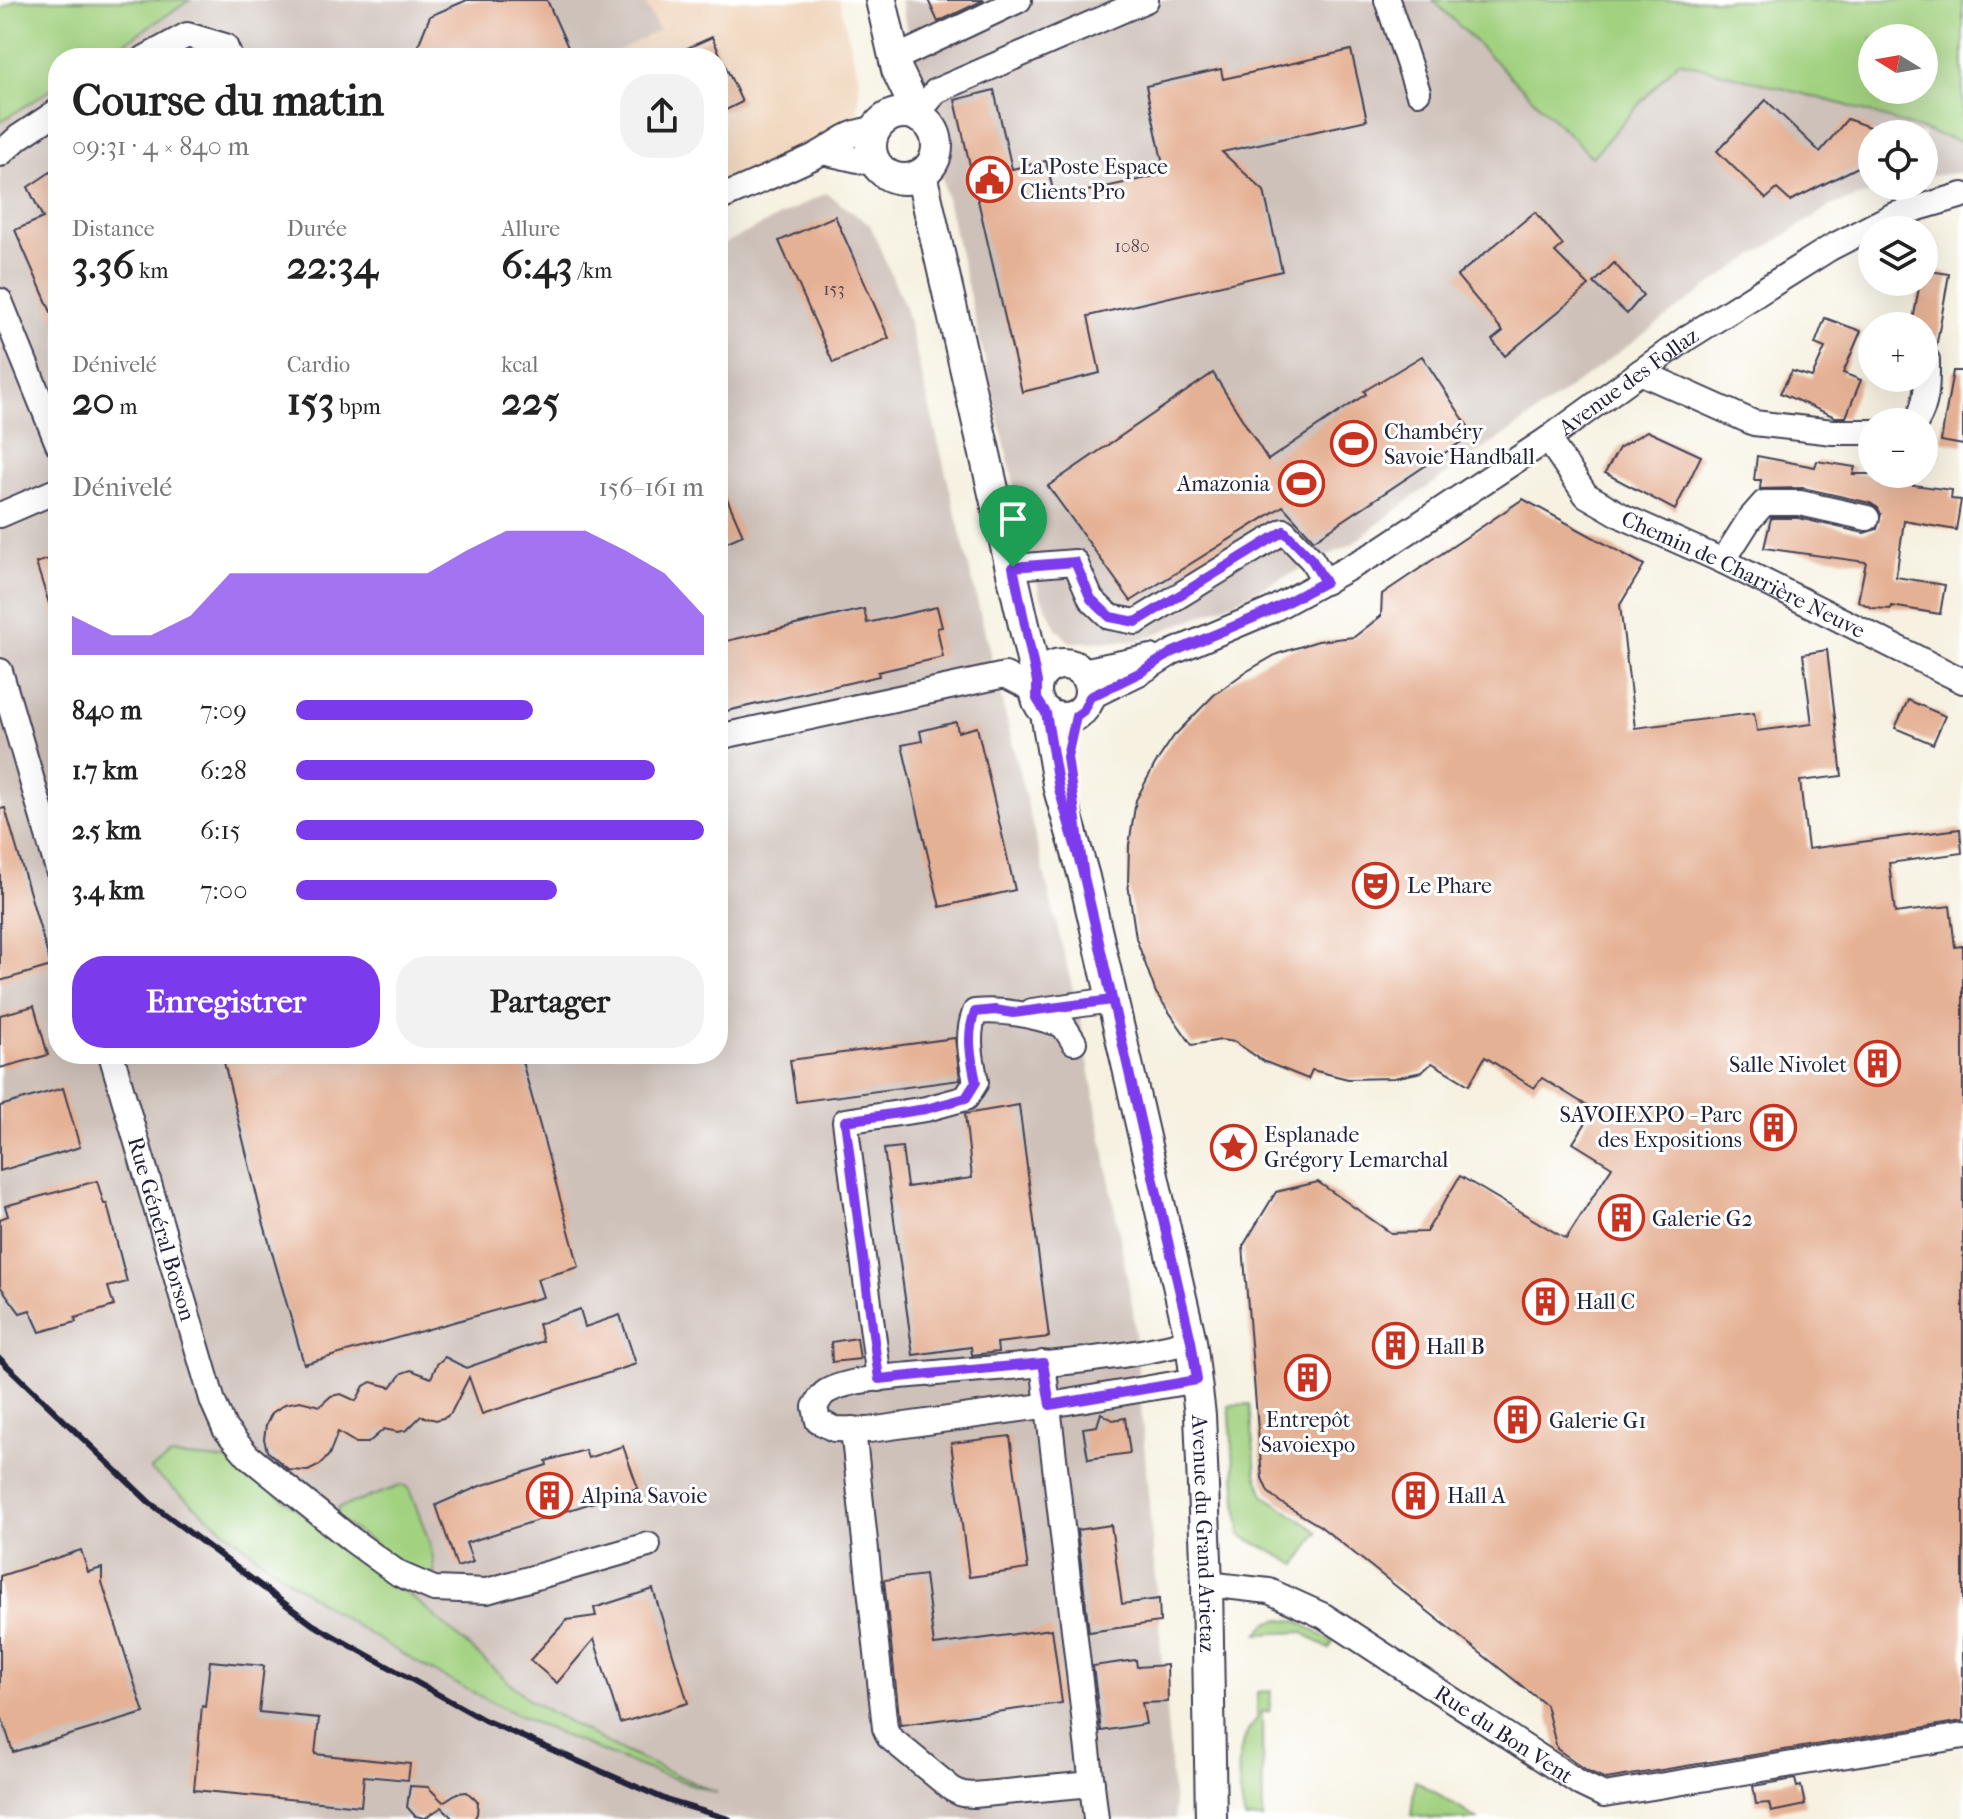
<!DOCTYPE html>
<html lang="fr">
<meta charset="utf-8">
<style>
:root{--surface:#fff;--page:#f2f2f2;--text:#222;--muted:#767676;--accent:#7c3aed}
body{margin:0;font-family:"IM FELL French Canon",serif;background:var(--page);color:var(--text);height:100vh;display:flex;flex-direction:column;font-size:30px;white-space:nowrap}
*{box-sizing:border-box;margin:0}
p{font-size:26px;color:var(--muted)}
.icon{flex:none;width:44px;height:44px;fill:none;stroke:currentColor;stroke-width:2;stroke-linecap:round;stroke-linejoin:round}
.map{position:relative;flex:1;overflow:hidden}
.side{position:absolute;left:48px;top:48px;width:680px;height:1016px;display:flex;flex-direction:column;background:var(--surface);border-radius:32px;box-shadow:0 8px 32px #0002}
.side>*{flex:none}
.needle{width:52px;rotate:281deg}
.tools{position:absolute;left:1858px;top:24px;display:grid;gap:16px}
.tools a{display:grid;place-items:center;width:80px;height:80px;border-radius:50%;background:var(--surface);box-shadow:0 8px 32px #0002;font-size:40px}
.pin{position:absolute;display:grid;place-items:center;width:68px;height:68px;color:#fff;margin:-82px -34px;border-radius:50% 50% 50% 0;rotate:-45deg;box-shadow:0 0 8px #0007}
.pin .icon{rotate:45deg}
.round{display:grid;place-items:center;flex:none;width:84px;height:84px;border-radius:32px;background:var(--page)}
.headline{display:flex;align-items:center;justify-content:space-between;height:136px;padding:0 24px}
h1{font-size:44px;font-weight:700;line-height:60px}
.figures{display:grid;grid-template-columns:repeat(3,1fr);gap:12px;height:136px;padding:8px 24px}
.figures div{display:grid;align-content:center}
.figures b{font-size:40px;font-weight:700}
.figures small{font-size:22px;font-weight:400}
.figures p{font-size:22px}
.chart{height:224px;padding:16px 24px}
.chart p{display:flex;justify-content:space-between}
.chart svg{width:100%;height:144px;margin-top:8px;fill:var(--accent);opacity:.7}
.primary-button{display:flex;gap:16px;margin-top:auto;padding:16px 24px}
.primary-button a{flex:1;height:92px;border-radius:32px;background:var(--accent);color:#fff;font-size:32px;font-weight:700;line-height:92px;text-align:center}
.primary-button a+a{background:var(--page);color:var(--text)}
ul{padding:0 24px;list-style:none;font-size:26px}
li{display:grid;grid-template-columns:128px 96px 1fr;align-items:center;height:60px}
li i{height:20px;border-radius:10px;background:var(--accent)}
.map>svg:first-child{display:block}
.built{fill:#f0d5bc}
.industrial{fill:#cec1b9;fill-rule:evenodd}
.green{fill:#a2d180;stroke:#627a5e;stroke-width:2;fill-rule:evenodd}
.building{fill:#e5b194}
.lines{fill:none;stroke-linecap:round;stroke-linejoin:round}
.minor-casing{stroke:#424154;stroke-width:28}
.major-casing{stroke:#424154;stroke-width:34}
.minor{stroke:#fff;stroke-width:24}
.major{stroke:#fff;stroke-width:30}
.rail{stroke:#22223b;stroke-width:6}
.route-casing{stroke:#fff;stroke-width:16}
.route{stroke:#7c3aed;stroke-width:10}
.labels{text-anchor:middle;stroke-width:6;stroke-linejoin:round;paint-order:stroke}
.number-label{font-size:18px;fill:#534651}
.poi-label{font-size:22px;fill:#22223b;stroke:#fff;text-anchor:start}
.street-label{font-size:22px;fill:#22223b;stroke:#fff}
</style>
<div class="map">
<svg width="1963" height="1819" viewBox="0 0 1963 1819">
<rect width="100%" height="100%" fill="#fff"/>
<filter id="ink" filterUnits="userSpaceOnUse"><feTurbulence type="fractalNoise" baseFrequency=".0125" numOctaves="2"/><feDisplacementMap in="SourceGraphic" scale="16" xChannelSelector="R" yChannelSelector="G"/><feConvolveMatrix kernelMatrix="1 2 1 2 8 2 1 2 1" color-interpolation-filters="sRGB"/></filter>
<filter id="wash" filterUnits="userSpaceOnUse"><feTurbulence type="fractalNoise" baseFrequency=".006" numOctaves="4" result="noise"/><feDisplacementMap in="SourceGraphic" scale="32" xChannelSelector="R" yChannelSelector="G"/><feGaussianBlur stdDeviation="1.8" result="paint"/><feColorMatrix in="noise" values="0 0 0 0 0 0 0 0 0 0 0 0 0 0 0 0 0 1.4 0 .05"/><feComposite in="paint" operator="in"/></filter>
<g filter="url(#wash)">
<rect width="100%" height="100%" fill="#f6f1e1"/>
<!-- built -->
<path class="built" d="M643,0H839L859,79L858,110L847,132L718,184V58H616L614,53L658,30Z"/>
<!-- industrial -->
<g class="industrial">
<path d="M158,0H643L659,30L614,53L616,58H63Z"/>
<path d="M900,0H1963V172L1924,177V134H1872V186H1893L1830,206L1717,280L1521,424L1413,497L1352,544L1227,605L1138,641L1070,642L1056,628L1040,594ZM1872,38H1924V90H1872Z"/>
<path d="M58,61V1054H718V247L826,193L870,225L905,307L1081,1023L1133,1310L1175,1819H0V96Z"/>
</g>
<!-- green -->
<g class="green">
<path d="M15,0H190L101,58H58V85L0,122V10Z"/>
<path d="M1433,0H1963V143L1845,105L1678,61L1592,157ZM1872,38H1924V90H1872Z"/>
<path d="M1250,1404L1256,1473L1264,1495L1318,1532L1297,1565L1240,1535L1229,1405Z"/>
<path d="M171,1456L226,1460L242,1467L424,1607L529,1700L616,1748L717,1793C579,1749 455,1691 333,1611C269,1569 210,1517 150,1470Z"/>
<path d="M403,1485L409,1489C417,1511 440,1559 433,1580L425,1579L337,1518L338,1508Z"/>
<path d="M1282,1619L1298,1621L1333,1642L1329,1649L1302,1632L1258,1634L1267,1623Z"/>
<path d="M1271,1691L1270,1711L1262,1712L1263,1819H1245C1237,1786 1232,1746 1257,1719V1692Z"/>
<path d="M1415,1781H1416L1477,1819H1433L1411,1815Z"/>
</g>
<g id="blocks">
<!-- building -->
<g class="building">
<path d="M467,0H547L571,54L562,58H413L430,16Z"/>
<path d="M928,0H984L938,22Z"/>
<path d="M712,37L742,102L718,114V58H665Z"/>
<path d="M1351,50L1367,120L1222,152L1264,191L1282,271L1088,316L1100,373L1022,392L955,100L994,90L1012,169L1046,161L1055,198L1165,174L1146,86L1221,69L1223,79Z"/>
<path d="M1766,100L1820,152L1847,119L1872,128V174L1862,165L1790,201L1777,189L1766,199L1717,151Z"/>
<path d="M58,167V328L15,230L43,218L28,187Z"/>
<path d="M1535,212L1563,245L1555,252L1589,286L1505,356L1492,340L1503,331L1457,276Z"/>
<path d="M835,216L889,338L833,363L779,241Z"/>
<path d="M1614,263L1643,295L1627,314L1594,283Z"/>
<path d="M1924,270L1949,274L1936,348L1924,346V326H1912L1920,282H1924Z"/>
<path d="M1825,318L1861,331L1843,373L1861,380L1846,417H1835L1780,393L1792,371L1812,377L1825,348L1815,344Z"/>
<path d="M1422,356L1473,434L1314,540L1283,506L1131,601L1048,486L1213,373L1268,460L1366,394L1364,391Z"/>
<path d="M1953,371H1963V445L1941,441Z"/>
<path d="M1647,431L1701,456L1675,510L1605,473L1619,448Z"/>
<path d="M1757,456L1815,467L1817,461L1855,467L1853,474H1915L1913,485L1952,490L1951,499L1961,500L1956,530L1904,521L1896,577L1945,585L1940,614L1891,606V609L1872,608L1858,601L1866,562L1764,548L1771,518H1798L1864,533L1877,529L1881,514L1878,508L1870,503L1803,488L1760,489L1761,480H1754Z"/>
<path d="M718,478L743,535L718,546Z"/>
<path d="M1523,499L1644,565L1620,605L1635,728L1754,713L1757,731L1812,724L1803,654L1827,650L1842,776L1800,781L1808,849L1960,829L1962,853L1889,863L1895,913L1950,906L1955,947L1963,946V1721L1606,1779L1588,1771L1557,1749L1546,1705L1320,1526L1280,1502L1268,1492L1262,1478L1243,1246L1276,1192L1318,1182L1391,1233L1426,1232L1460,1176L1566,1239L1612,1167L1573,1143L1594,1110L1542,1078L1534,1088L1485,1057L1469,1085L1432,1063L1422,1072L1394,1078L1348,1079L1312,1070L1308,1079L1263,1061L1235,1042L1221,1040L1192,1045L1156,993L1136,938L1128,884L1129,845L1136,800L1155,764L1174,736L1214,695L1244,673L1277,654L1318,641L1354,637L1381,616L1382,594Z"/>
<path d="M58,556V619H54L36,563Z"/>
<path d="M937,607L942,627L937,628L943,657L878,672L879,676L718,713V643L864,609L867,623Z"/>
<path d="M1908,700L1945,716L1933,744L1895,728Z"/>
<path d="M956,722L958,732L977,727L1015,890L940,907L902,745L922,741L920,731Z"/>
<path d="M5,808L51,966L0,981V809Z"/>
<path d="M34,1006L48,1055L0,1068V1015Z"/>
<path d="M955,1038L960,1080L796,1102L790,1060Z"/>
<path d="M222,1054H520L579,1267L537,1279L543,1297L304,1364L263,1221Z"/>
<path d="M63,1088L80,1147L0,1171V1106Z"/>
<path d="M1019,1105L1049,1337L997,1343L998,1352L981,1354L972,1355L971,1347L913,1355L884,1149L902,1147L907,1187L972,1178L965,1114Z"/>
<path d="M97,1181L104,1204H107L127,1282L108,1287L114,1306L75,1318L76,1322L40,1332L30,1310L20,1313L0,1286V1219L8,1216L5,1206Z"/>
<path d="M580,1309L585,1327L620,1315L636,1364L482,1414L469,1377L451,1413L446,1417L436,1420L421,1416L407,1430L398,1432L384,1429L368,1443H356L338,1432L329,1455L320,1465L308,1471L289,1470L267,1451L264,1439L266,1425L272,1413L285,1404L300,1401L320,1406L331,1396L341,1394L356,1401L364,1386L371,1382L391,1387L402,1373L411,1370L431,1378L437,1364L445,1357L466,1368L543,1341L538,1324Z"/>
<path d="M857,1338L860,1359L832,1362L831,1342Z"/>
<path d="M1101,1413L1113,1420L1125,1418L1130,1453L1088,1459L1083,1428L1097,1426Z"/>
<path d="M1010,1436L1028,1569L969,1577L951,1443Z"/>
<path d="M623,1446L638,1488L466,1543L473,1562L457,1567L436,1505L480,1486L547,1465L546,1461L585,1450L588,1458Z"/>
<path d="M1111,1525L1122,1604L1159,1599L1160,1622L1089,1632L1077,1530Z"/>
<path d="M81,1550L88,1572L102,1568V1582L144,1713L13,1752L0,1712V1576Z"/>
<path d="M925,1575L934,1645L1052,1629L1062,1703L900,1725L884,1580Z"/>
<path d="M653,1589L688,1703L620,1723L594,1639L557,1683L530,1660L567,1620L596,1616L594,1608Z"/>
<path d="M1136,1660L1137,1667L1167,1665L1168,1702L1142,1703L1146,1724L1101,1731L1093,1666Z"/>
<path d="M210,1661L264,1666L259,1712L319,1718L315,1754L410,1764L408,1780L364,1776L361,1806L194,1790L202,1706L205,1707Z"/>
<path d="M1795,1779L1797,1787L1801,1786L1805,1805L1771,1812L1769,1803L1756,1804L1753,1786Z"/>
<path d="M410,1786L428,1787L443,1802L457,1793L467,1792L478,1802L477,1814L474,1819H453L442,1807L425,1818L415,1816L407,1807Z"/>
</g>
</g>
</g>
<g filter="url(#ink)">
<use href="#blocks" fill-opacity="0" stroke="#424154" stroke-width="2"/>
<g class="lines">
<defs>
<g id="minor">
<path d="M1387,0L1418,92"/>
<path d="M145,58L187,35L225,46L230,58"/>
<path d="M894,59L1019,0"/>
<path d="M920,118L925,105L936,91L1146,0"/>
<path d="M823,152L876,164"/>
<path d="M0,154L19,137L58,111"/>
<path d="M718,199C751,185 783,171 815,156C840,143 845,132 876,129"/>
<path d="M0,301L58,444"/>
<path d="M1640,372L1754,423L1833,432H1872"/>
<path d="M1916,422C1928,403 1927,382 1927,360"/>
<path id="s1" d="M1548,439L1586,495L1624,517L1723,561L1963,681"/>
<path d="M0,515L58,490"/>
<path d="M1723,561L1749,520L1764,503H1800L1867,518"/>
<path d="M1013,567L1075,562L1091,599L1110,617L1136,622L1284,531L1312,560L1325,582"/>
<path d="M0,671L58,870"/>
<path d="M1082,671L1151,657"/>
<path id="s2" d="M1090,697L1141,672L1173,652L1270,611L1376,553L1548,439L1687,338L1830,248L1894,215L1963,195"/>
<path d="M718,737L1005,675L1036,691"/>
<path d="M1032,1011L1112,1000"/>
<path id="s3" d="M111,1054L213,1402L225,1429L248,1456L352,1540L399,1574L434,1589L487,1591L648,1545"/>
<path d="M1191,1341C1112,1362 1028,1365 947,1372C917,1375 851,1377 826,1392C821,1395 818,1402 815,1407L818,1421L834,1429L869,1430L1050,1405L1197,1380"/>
<path d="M1043,1363L1096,1819"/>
<path d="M879,1379L845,1121L926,1109L966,1098L976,1082C971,1058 966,1035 975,1012C1006,1009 1034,1016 1063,1025L1074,1042"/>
<path d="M853,1429L885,1728L889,1737L952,1789L962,1794L974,1795L1092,1784"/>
<path id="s4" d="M1207,1584L1269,1591L1324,1616L1581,1784L1604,1795L1963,1736"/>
</g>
<g id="major">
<path d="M881,0L897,70L920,118"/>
<circle cx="904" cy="146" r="33"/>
<path d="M921,174L1037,682"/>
<circle cx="1063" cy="691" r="27"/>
<path id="s5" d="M1046,713L1059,789L1084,877L1191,1341L1200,1415L1207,1584L1211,1819"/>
</g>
</defs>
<!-- minor casing -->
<use href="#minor" class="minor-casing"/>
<!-- major casing -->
<use href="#major" class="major-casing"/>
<!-- minor -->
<use href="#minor" class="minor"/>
<!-- major -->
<use href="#major" class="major"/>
<!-- rail -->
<path class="rail" d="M0,1359L150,1503L312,1624L484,1720L669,1801L729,1819"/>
</g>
</g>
<g class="lines" filter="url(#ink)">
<defs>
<path id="route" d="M1013,567L1037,682V699L1046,713L1059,789L1084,877L1112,1000L1013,1013L995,1010L975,1012C966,1035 971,1058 976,1082L966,1098L926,1109L845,1121L879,1379L1043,1363L1050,1405L1197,1380L1191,1341L1084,877L1067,757L1076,716L1083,711L1090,697L1141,672L1173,652L1270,611L1325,582L1312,560L1284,531L1136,622L1110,617L1091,599L1075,562L1013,567"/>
</defs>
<!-- route casing -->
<use href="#route" class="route-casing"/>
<!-- route -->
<use href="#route" class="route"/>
</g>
<!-- icons -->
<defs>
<symbol id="civic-ring" viewBox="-11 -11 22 22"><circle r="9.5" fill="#fff" stroke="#c8321e" stroke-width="1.5"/><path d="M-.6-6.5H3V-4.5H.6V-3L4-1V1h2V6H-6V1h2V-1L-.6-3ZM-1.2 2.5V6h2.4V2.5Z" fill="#c8321e"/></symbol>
<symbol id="stadium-ring" viewBox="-11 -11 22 22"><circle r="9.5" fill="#fff" stroke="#c8321e" stroke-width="1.5"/><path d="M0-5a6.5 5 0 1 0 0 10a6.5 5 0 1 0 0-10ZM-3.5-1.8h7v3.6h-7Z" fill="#c8321e"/></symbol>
<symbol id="theatre-ring" viewBox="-11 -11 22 22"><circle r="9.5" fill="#fff" stroke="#c8321e" stroke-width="1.5"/><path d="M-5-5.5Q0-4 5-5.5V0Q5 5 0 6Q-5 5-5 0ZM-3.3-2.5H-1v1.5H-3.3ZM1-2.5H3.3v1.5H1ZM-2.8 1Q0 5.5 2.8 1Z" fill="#c8321e"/></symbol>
<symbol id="building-ring" viewBox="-11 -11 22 22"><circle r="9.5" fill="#fff" stroke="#c8321e" stroke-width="1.5"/><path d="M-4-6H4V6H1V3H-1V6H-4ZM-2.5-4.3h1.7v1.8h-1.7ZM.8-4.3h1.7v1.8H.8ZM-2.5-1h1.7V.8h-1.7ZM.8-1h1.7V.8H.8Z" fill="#c8321e"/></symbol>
<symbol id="sight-ring" viewBox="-11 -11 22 22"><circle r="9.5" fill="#fff" stroke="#c8321e" stroke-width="1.5"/><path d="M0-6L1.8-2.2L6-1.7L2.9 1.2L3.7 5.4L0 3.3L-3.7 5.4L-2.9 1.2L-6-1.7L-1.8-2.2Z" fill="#c8321e"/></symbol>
</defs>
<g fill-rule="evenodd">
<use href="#civic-ring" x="964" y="154" width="51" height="51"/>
<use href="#stadium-ring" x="1328" y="418" width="51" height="51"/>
<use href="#stadium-ring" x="1276" y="458" width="51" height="51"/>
<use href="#theatre-ring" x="1350" y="860" width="51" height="51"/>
<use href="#building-ring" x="1852" y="1038" width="51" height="51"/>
<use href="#building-ring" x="1748" y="1102" width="51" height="51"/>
<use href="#sight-ring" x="1208" y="1122" width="51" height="51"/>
<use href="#building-ring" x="1596" y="1192" width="51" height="51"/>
<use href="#building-ring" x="1520" y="1276" width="51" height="51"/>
<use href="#building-ring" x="1370" y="1320" width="51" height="51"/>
<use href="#building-ring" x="1282" y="1352" width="51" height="51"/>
<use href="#building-ring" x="1492" y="1394" width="51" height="51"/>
<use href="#building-ring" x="524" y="1470" width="51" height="51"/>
<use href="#building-ring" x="1390" y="1470" width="51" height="51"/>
</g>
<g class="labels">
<!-- number labels -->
<g class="number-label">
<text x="1132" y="252">1080</text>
<text x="834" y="295">153</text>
</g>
<!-- poi labels -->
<g class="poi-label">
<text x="1020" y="174">La Poste Espace<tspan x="1020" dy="25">Clients Pro</tspan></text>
<text x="1384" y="439">Chambéry<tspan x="1384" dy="25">Savoie Handball</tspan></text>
<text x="1270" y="491" text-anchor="end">Amazonia</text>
<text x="1407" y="893">Le Phare</text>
<text x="1847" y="1072" text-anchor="end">Salle Nivolet</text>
<text x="1742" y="1122" text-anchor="end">SAVOIEXPO - Parc<tspan x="1742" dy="25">des Expositions</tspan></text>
<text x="1264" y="1142">Esplanade<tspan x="1264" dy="25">Grégory Lemarchal</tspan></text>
<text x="1652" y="1226">Galerie G2</text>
<text x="1576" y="1309">Hall C</text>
<text x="1426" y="1354">Hall B</text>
<text x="1308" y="1427" text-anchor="middle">Entrepôt<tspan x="1308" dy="25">Savoiexpo</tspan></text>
<text x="1549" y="1428">Galerie G1</text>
<text x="581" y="1503">Alpina Savoie</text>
<text x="1447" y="1503">Hall A</text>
</g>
<!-- street labels -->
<g class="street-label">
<text dy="8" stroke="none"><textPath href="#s2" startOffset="626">Avenue des Follaz</textPath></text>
<text dy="8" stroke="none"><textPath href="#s1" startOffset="244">Chemin de Charrière Neuve</textPath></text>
<text dy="8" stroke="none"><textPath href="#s3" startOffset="182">Rue Général Borson</textPath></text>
<text dy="8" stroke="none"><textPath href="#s5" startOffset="838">Avenue du Grand Arietaz</textPath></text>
<text dy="8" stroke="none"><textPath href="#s4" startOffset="338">Rue du Bon Vent</textPath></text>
</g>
</g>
</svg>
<div class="tools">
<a><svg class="needle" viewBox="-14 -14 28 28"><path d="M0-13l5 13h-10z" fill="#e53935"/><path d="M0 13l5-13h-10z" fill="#767676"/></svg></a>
<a><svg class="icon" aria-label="locate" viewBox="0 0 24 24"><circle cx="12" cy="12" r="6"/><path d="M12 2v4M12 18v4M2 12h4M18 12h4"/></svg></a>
<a><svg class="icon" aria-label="layers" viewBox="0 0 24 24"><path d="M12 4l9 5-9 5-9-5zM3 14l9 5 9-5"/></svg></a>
<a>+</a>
<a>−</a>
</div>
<div class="pin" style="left:1013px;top:567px;background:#1e9e55"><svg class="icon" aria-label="arrive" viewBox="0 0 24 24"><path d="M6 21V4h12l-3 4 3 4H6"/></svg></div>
<section class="side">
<div class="headline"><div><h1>Course du matin</h1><p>09:31 · 4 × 840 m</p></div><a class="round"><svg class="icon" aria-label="share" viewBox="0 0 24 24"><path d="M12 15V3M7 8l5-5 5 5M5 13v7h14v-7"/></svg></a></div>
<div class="figures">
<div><p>Distance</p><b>3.36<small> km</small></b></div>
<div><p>Durée</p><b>22:34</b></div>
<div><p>Allure</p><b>6:43<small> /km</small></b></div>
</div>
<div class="figures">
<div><p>Dénivelé</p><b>20<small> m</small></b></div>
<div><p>Cardio</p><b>153<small> bpm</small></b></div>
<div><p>kcal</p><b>225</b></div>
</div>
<div class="chart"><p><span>Dénivelé</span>156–161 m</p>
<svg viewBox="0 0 160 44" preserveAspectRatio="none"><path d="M0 44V32L10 38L20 38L30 32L40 19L50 19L60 19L70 19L80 19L90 19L100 12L110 6L120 6L130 6L140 12L150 19L160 32V44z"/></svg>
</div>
<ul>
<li><b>840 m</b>7:09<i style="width:58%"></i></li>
<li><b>1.7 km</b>6:28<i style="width:88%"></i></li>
<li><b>2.5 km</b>6:15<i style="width:100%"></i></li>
<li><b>3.4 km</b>7:00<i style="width:64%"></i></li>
</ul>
<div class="primary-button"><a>Enregistrer</a><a>Partager</a></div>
</section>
</div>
